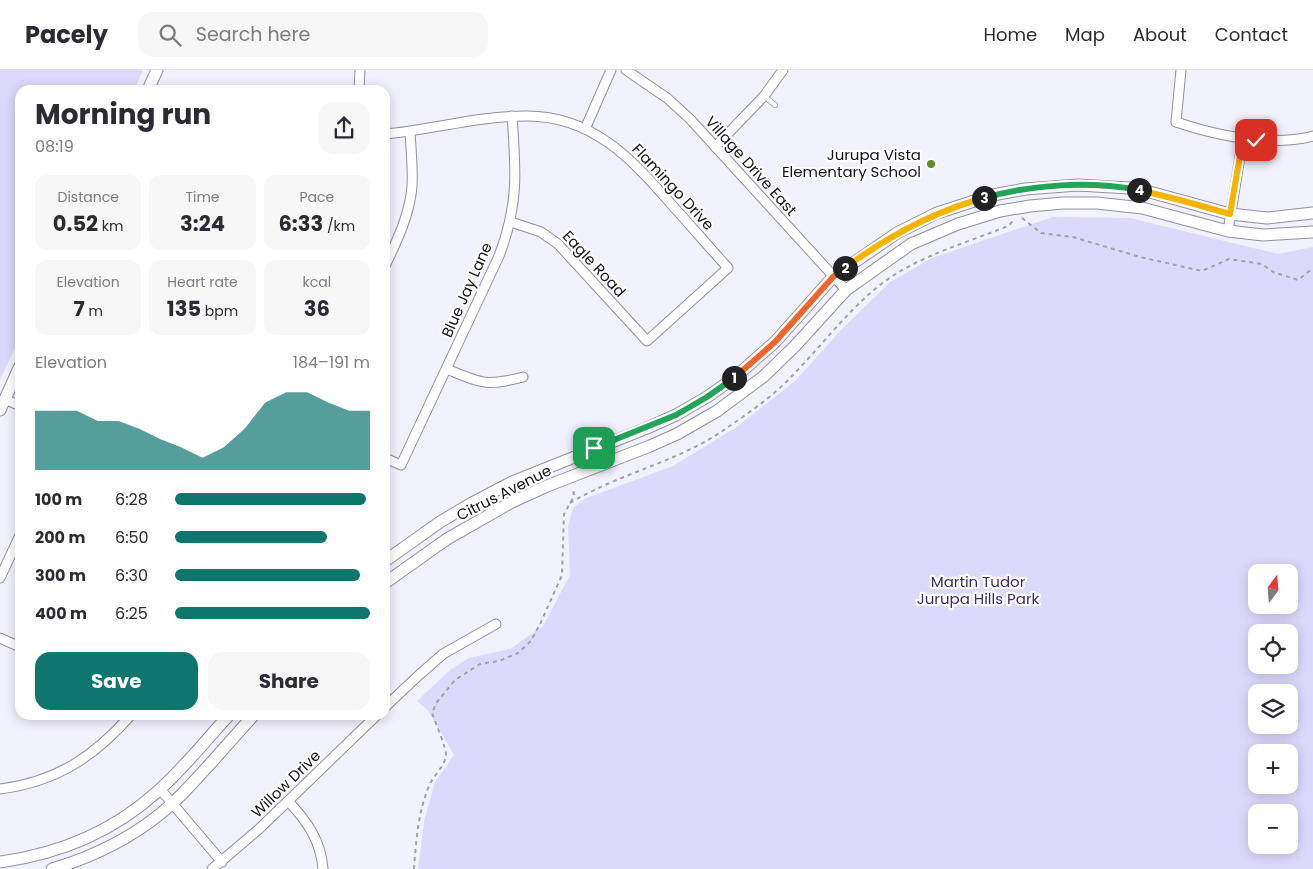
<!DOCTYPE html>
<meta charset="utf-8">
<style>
:root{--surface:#fff;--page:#f7f7f7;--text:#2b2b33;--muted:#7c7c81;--line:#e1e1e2;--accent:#0f766e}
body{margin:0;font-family:Poppins,sans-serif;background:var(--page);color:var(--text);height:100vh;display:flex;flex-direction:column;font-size:19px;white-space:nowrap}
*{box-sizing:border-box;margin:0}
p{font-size:16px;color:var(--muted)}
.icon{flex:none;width:28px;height:28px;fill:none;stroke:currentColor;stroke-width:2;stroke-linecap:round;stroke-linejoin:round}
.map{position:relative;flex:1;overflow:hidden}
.details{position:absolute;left:15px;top:15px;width:375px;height:635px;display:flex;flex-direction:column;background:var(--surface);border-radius:15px;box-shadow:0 2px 12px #0003}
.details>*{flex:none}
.needle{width:32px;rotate:16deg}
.buttons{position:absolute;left:1248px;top:494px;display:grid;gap:10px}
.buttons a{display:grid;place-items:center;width:50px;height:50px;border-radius:10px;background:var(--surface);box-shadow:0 2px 12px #0003;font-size:25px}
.pin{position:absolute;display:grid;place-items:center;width:42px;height:42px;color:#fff;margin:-21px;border-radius:10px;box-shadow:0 2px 8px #0006}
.km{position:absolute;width:25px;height:25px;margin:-12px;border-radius:50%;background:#222;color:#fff;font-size:14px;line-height:25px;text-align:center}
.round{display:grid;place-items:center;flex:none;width:52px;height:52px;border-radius:15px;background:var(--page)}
.overview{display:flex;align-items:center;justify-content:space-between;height:85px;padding:0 20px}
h1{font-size:28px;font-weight:700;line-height:38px}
.stats{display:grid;grid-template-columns:repeat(3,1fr);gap:8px;height:85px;padding:5px 20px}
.stats div{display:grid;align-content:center;border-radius:12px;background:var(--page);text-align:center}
.stats b{font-size:21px;font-weight:700}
.stats small{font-size:14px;font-weight:400}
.stats p{font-size:14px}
.chart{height:140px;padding:10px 20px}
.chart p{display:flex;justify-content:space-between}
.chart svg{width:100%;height:90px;margin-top:5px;fill:var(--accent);opacity:.7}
.primary-button{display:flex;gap:10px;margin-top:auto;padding:10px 20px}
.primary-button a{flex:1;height:58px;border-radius:15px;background:var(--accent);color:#fff;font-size:20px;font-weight:700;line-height:58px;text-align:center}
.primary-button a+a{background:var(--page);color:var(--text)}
ul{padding:0 20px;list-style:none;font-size:16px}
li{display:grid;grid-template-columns:80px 60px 1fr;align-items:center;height:38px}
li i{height:12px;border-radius:6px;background:var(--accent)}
header{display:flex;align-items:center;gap:30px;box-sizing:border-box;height:70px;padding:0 25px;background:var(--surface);border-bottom:1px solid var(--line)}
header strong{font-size:24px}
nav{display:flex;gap:28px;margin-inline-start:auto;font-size:18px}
.search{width:350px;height:45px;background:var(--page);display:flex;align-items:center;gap:12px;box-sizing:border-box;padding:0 18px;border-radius:15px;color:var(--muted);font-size:19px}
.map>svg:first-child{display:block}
.green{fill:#ddd9fc;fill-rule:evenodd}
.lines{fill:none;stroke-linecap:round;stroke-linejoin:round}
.service-casing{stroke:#91909c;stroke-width:6}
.minor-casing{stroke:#91909c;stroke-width:11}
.tertiary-casing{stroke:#91909c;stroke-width:13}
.path{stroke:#a0a0a9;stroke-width:2;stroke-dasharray:4 4;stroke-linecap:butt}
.service{stroke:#fff;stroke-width:4.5}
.minor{stroke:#fff;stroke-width:9}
.tertiary{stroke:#fff;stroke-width:11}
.split-1-casing{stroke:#fff;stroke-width:10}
.split-2-casing{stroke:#fff;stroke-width:10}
.split-3-casing{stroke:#fff;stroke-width:10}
.split-4-casing{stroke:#fff;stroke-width:10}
.split-5-casing{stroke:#fff;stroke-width:10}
.split-1{stroke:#22a559;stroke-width:6}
.split-2{stroke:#f0652b;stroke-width:6}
.split-3{stroke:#f5b400;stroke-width:6}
.split-4{stroke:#22a559;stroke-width:6}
.split-5{stroke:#f5b400;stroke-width:6}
.poi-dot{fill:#5e8d22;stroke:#fff;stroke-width:2}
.labels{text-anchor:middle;stroke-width:4.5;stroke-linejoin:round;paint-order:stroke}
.poi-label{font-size:15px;fill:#121216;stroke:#fff;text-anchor:end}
.street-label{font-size:15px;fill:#121216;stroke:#fff}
.park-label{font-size:15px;fill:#3d2b6f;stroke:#fff}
</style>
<header>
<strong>Pacely</strong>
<div class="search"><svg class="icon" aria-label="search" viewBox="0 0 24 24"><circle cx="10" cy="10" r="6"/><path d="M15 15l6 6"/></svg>Search here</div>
<nav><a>Home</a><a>Map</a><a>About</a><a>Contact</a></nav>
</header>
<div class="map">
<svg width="1313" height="799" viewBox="0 0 1313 799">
<rect width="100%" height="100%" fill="#f2f1fe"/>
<!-- green -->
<g class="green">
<path d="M0,0H143L134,20H20V267L0,310Z"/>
<path d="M1053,147L1130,148L1278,184L1313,177V799H418L424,751L435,712L454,685L428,640L417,631L451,599L469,588L510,579L543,556L570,505L568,456L573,438L584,429L673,396L735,358L794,312L841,260L890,212L932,188ZM1256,502H1289V535H1256ZM1256,562H1289V595H1256ZM1256,622H1289V655H1256ZM1256,682H1289V715H1256ZM1256,742H1289V775H1256Z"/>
</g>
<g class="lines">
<defs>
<path id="service" d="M764,26L775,35"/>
<g id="minor">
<path d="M626,0L667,28L690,49L846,220"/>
<path d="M1181,0L1176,52C1218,66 1269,77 1313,66"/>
<path d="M359,20L360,0"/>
<path d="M585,59L611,0"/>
<path d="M385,64C431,60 478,46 525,46C592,45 632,89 672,135C691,156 709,177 728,198L647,271L558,174L541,162L511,152"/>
<path d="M715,77L764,26L783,0"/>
<path d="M1228,161L1243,68"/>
<path d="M385,196C397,171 410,144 412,116C413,98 411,80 410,62"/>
<path d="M447,299C481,313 486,317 523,307"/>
<path d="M5,329L20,336"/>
<path d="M385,388L401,395L499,186C519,134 516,100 512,46"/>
<path d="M0,508L20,465"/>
<path d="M0,568L20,577"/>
<path d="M385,637L419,605L443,584L496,554"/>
<path d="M0,719C56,712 94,687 131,645"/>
<path d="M160,719L222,792"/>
<path d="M288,731C307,751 321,771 323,799"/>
<path d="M212,799L259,759L377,645"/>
</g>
<g id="tertiary">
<path d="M148,20L157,0"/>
<path d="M0,340L20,296"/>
<path d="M385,491L440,452L472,433L512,412L647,358L676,345L707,327L734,308L775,272L833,207L897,163L937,143L993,125L1025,119L1078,115L1129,118L1146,121L1230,144L1267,148L1313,143"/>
<path d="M385,513L447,469L512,432L547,416L650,376L677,364L717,341L763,307L795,276L846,220L911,174L958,154L1000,141L1030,136L1063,133H1097L1142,138L1228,161L1263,165L1313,162"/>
<path d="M0,792C59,784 114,761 158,721C184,698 206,670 229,645"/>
<path d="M52,799C96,786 139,764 173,733C201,706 227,674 254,645"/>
</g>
</defs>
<!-- service casing -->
<use href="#service" class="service-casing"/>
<!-- minor casing -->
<use href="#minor" class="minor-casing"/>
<!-- tertiary casing -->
<use href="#tertiary" class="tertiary-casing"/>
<!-- path -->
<g class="path">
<path d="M1022,148L1041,163L1073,167L1140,187L1202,201L1229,189L1262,194L1273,202L1298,210L1313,198"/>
<path d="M570,433C618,404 674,393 721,362C744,346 770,329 789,309C818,280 844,245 875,219C913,187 964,174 1008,156L1013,151"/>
<path d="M414,799C416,772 418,742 429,716C433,706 444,697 446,686C447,679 435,652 432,643L437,632L455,610L480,594L499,591L518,583L531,571L541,552L562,505L564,444L574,426L573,418"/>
</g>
<!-- service -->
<use href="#service" class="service"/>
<!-- minor -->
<use href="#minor" class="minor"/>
<!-- tertiary -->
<use href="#tertiary" class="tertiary"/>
</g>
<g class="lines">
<defs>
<path id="split-1" d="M594,378L676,345L707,327L734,308"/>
<path id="split-2" d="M734,308L775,272L833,207L845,198"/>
<path id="split-3" d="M845,198C887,167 932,142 984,128"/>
<path id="split-4" d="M984,128C1033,114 1088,111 1139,120"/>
<path id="split-5" d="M1139,120L1180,130L1230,144L1243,68L1256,70"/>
</defs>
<!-- split-1 casing -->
<use href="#split-1" class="split-1-casing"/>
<!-- split-2 casing -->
<use href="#split-2" class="split-2-casing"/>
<!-- split-3 casing -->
<use href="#split-3" class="split-3-casing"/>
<!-- split-4 casing -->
<use href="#split-4" class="split-4-casing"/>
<!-- split-5 casing -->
<use href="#split-5" class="split-5-casing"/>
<!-- split-1 -->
<use href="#split-1" class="split-1"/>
<!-- split-2 -->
<use href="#split-2" class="split-2"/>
<!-- split-3 -->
<use href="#split-3" class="split-3"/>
<!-- split-4 -->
<use href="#split-4" class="split-4"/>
<!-- split-5 -->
<use href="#split-5" class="split-5"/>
</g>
<!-- markers -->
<circle class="poi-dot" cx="931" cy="94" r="5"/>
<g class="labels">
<!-- poi labels -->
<g class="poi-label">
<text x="921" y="90">Jurupa Vista<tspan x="921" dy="17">Elementary School</tspan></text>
</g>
<!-- street labels -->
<g class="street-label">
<text transform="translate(751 96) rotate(48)" y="5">Village Drive East</text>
<text transform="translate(673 117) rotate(47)" y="5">Flamingo Drive</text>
<text transform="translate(594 194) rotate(47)" y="5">Eagle Road</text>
<text transform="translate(467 220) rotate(-66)" y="5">Blue Jay Lane</text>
<text transform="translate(504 423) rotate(-27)" y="5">Citrus Avenue</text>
<text transform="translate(286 714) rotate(-44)" y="5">Willow Drive</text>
</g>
<!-- park labels -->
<g class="park-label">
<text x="978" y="517">Martin Tudor<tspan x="978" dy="17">Jurupa Hills Park</tspan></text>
</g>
</g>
</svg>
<div class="buttons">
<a><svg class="needle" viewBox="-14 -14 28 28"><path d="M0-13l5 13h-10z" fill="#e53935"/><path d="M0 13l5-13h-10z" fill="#7c7c81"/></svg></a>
<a><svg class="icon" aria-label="locate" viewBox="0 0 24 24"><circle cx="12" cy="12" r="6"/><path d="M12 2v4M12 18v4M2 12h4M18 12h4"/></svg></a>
<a><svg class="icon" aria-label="layers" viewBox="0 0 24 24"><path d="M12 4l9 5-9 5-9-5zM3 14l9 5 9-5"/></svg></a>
<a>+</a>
<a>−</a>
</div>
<div class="pin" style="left:594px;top:378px;background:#1e9e55"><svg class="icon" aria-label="arrive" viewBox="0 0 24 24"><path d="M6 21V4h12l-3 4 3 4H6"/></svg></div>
<div class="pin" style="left:1256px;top:70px;background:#d93025"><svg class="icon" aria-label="check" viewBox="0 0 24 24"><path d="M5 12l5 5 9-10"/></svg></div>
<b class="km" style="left:734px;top:308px">1</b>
<b class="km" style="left:845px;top:198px">2</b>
<b class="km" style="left:984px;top:128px">3</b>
<b class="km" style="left:1139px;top:120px">4</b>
<section class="details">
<div class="overview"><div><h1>Morning run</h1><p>08:19</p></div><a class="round"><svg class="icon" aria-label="share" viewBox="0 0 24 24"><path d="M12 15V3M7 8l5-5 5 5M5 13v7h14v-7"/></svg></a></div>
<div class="stats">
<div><p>Distance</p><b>0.52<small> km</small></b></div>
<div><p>Time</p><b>3:24</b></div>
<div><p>Pace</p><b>6:33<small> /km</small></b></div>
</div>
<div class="stats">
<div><p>Elevation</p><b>7<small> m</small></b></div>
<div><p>Heart rate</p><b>135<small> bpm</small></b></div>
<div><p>kcal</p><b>36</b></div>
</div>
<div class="chart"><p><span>Elevation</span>184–191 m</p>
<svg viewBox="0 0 160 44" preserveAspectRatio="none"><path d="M0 44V15L10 15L20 15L30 20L40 20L50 24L60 29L70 33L80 38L90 33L100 24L110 11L120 6L130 6L140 11L150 15L160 15V44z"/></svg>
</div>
<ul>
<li><b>100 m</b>6:28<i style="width:98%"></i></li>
<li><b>200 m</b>6:50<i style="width:78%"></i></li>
<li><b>300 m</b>6:30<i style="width:95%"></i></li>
<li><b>400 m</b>6:25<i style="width:100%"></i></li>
</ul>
<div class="primary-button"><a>Save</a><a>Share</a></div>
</section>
</div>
